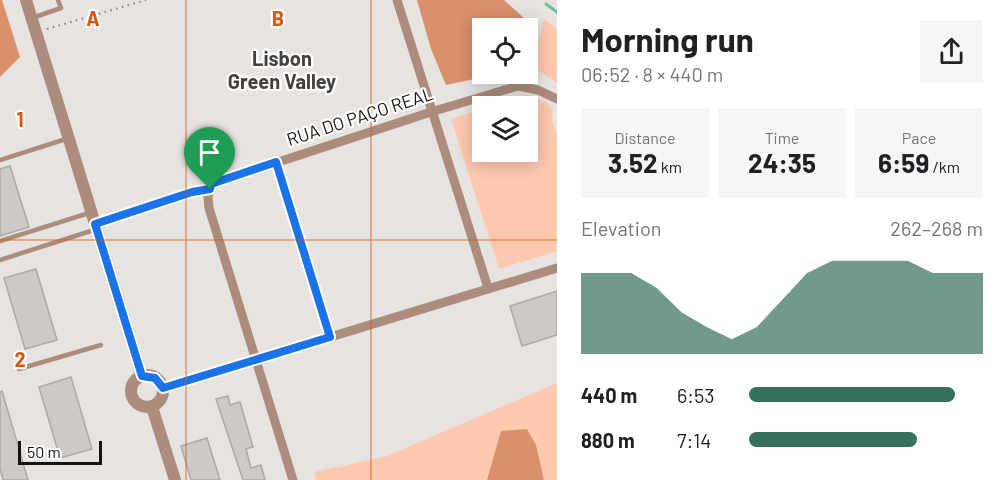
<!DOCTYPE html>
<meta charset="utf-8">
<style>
:root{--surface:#fff;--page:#f6f6f6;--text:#202124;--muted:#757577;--accent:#35715c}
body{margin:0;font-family:Barlow,sans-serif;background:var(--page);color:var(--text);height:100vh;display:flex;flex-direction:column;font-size:22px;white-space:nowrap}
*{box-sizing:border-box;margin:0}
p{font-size:20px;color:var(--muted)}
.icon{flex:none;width:33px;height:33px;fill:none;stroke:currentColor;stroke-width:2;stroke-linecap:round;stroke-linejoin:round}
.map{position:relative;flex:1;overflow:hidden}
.side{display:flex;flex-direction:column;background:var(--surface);width:450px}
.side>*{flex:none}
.tools{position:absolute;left:472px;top:18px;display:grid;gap:12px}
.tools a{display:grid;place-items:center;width:66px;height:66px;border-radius:0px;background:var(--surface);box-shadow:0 3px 15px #0003;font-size:30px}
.scale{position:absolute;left:18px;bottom:15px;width:84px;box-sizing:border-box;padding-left:6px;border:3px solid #151413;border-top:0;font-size:16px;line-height:21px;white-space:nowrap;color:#151413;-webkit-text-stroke:4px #fff;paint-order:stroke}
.pin{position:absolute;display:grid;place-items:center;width:51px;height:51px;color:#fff;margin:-62px -26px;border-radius:50% 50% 50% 0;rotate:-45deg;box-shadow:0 0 6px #0007}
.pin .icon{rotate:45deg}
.round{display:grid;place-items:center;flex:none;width:63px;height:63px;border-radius:0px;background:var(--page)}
.overview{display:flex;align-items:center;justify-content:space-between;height:102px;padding:0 24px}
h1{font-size:33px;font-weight:700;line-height:45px}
.figures{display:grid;grid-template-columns:repeat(3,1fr);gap:9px;height:102px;padding:6px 24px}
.figures div{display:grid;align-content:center;border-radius:0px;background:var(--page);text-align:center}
.figures b{font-size:26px;font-weight:700}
.figures small{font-size:16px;font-weight:400}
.figures p{font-size:16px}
.chart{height:168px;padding:12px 24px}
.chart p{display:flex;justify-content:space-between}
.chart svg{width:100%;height:108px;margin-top:6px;fill:var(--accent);opacity:.7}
ul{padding:0 24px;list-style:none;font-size:20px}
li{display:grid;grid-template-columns:96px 72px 1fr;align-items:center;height:45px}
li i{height:15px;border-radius:8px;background:var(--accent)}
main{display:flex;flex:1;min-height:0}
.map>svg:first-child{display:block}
.green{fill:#fdc9af}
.forest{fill:#da906b}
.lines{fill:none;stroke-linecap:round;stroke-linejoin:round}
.stream{stroke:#66c4a2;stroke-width:3}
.building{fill:#cdc9c7;stroke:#ada9a7;stroke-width:1.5}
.path{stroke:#83807f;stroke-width:2;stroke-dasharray:1.5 4.5;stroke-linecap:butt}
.service{stroke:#ac8c7c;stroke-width:4.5}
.minor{stroke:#ac8c7c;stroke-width:9}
.tertiary{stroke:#ac8c7c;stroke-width:12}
.route-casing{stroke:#fff;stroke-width:12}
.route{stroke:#1a73e8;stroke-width:8}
.grid{fill:none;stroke:#dd560c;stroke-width:1.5;stroke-opacity:0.55}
.labels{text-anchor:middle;stroke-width:4.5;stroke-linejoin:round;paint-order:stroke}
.street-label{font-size:18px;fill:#151413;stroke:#fff}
.neighbourhood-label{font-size:20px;font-weight:bold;fill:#43403f;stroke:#fff}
.grid-label{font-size:20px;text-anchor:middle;font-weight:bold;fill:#dd560c;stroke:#fff;stroke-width:4.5;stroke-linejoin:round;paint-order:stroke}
</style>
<main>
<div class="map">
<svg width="557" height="480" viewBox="0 0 557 480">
<rect width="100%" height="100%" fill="#e7e3e1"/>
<!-- green -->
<g class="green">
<path d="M544,19L557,29V83L532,66Z"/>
<path d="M528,95L547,102L553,111L552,121L557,134V251L499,269L451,119L483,109V152H528V106H492Z"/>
<path d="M557,383V480H544V476L490,471L487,480H316L314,472L387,456Z"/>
</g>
<!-- forest -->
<g class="forest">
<path d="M0,0H2L20,57L0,77Z"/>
<path d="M417,0H504L525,19L524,28H483V74H498L446,85L431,49Z"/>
<path d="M527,429L536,445L544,480H487L501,431Z"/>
</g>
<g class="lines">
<!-- stream -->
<path class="stream" d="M546,4L557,12"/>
</g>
<!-- building -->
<g class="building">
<path d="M10,166L29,227L0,236V169Z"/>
<path d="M36,269L57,340L25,349L4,278Z"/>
<path d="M557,291V335L522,346L510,306Z"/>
<path d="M71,377L92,449L60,458L39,387Z"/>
<path d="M2,391L17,442L28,480H3L0,469V392Z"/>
<path d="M228,396L230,405L240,402L253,447L246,449L251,468L261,465L265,480H243L216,399Z"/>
<path d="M207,438L220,480H191L181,446Z"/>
</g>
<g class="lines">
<!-- path -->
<g class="path">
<path d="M47,29L146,0"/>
<path d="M106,220L201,191"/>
</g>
<!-- service -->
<g class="service">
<path d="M32,18L61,8L58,0"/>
<path d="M0,160L66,139"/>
<path d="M0,241L89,213"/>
<path d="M0,260L94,230"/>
<path d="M19,369L101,345"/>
</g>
<!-- minor -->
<g class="minor">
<path d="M397,0L488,288"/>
<path d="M276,161L330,337"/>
<path d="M163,388L557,268"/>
<path d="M293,480L209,208L208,197L211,184L431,112L518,86L538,90L557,99"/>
</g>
<!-- tertiary -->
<g class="tertiary">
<path d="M26,0L142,376"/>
<circle cx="147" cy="391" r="16"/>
<path d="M152,407L175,480"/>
</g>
</g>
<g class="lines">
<defs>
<path id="route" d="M276,162L330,337L163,388L155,378L142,376L95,224L192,192L210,189L211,184Z"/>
</defs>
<!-- route casing -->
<use href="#route" class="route-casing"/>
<!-- route -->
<use href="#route" class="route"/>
</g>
<!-- grid -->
<path class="grid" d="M186,0V480M371,0V480M0,240H557"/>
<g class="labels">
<!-- street labels -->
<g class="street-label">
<text transform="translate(360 117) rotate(-18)" y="6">RUA DO PAÇO REAL</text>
</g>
<!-- neighbourhood labels -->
<g class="neighbourhood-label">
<text x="282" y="66">Lisbon<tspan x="282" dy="23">Green Valley</tspan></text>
</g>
</g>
<g class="grid-label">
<text x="93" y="26">A</text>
<text x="278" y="26">B</text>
<text x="20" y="127">1</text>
<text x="20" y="367">2</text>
</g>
</svg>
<div class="tools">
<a><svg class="icon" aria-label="locate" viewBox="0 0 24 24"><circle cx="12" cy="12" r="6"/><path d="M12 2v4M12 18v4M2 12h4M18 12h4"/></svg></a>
<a><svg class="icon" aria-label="layers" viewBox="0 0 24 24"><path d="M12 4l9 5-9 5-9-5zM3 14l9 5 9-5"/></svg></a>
</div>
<div class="scale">50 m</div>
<div class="pin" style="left:210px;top:189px;background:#1e9e55"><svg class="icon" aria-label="arrive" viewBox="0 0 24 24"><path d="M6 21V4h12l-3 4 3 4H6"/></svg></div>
</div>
<section class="side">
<div class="overview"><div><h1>Morning run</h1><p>06:52 · 8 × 440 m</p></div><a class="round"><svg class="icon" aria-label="share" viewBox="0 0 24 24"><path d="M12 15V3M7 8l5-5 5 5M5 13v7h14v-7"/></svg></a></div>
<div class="figures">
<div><p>Distance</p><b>3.52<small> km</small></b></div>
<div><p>Time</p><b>24:35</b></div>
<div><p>Pace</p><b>6:59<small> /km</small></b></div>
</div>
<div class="chart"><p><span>Elevation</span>262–268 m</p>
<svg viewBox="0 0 160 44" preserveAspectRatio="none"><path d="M0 44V11L10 11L20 11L30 17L40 27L50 33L60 38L70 33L80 22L90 11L100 6L110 6L120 6L130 6L140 11L150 11L160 11V44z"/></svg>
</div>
<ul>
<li><b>440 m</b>6:53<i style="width:88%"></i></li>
<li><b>880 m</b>7:14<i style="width:72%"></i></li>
</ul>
</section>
</main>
